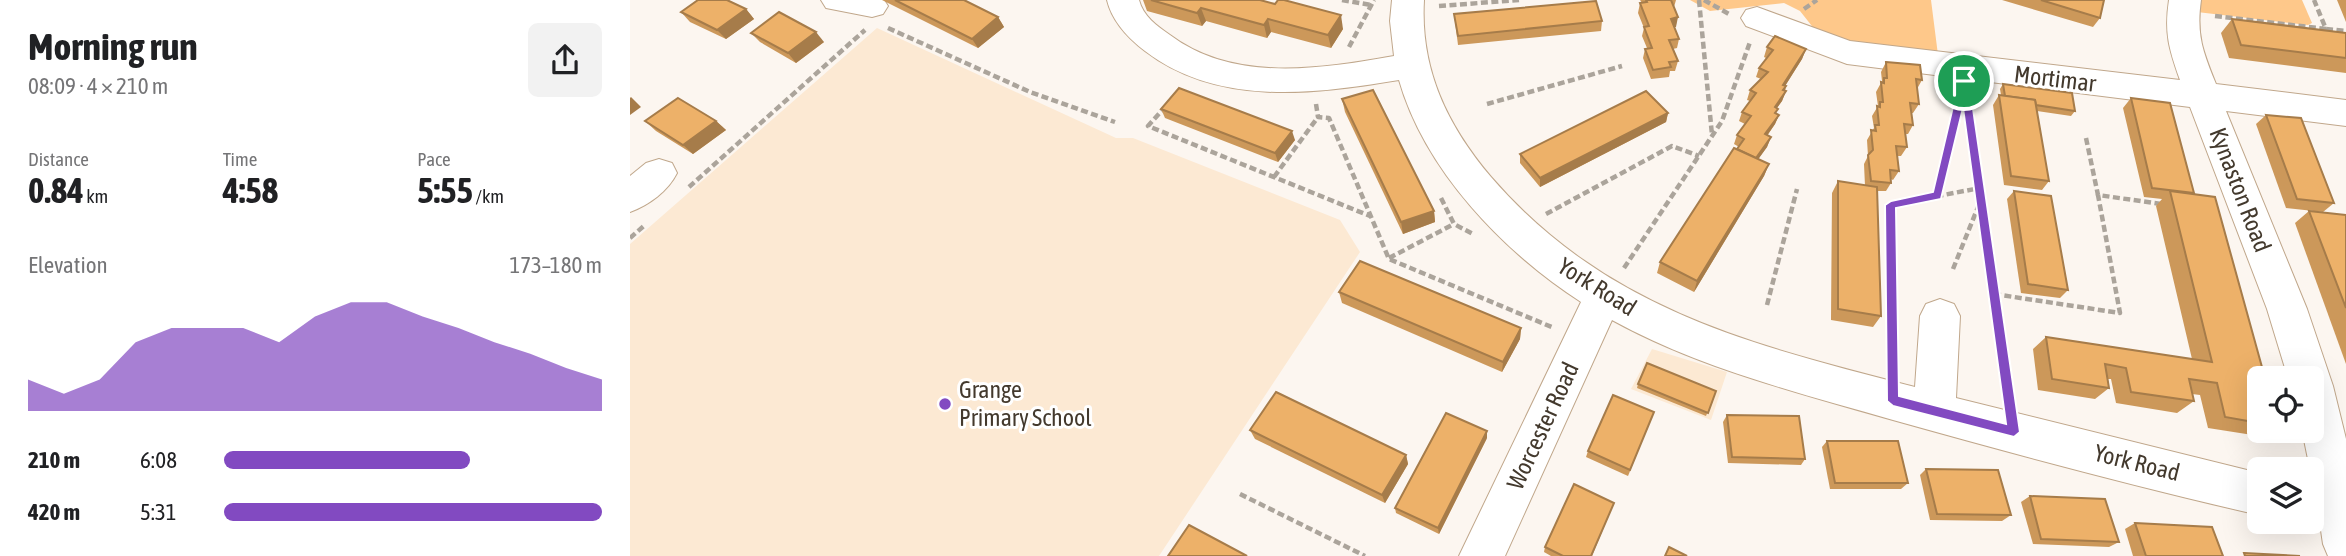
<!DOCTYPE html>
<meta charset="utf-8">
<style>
:root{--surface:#fff;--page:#f2f2f2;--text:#202124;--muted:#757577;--accent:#824ac1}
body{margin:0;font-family:"Asap Condensed",sans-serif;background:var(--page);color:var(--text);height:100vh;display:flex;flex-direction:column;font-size:26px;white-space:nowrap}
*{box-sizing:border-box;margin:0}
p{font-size:23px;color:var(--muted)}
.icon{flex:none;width:38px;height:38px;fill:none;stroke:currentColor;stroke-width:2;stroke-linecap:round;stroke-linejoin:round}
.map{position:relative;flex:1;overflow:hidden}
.side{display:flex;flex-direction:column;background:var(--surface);width:630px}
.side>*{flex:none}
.buttons{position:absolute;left:1617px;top:366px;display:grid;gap:14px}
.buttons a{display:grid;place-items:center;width:77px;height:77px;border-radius:10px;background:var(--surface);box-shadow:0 7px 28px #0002;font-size:35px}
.pin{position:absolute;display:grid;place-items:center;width:60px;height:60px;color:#fff;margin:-30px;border:4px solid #fff;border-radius:50%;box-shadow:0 2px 7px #0007}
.round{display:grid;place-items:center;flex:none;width:74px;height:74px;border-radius:10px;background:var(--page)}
.overview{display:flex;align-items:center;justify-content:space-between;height:119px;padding:0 28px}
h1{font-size:38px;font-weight:700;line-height:52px}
.stats{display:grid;grid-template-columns:repeat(3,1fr);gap:10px;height:119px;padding:7px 28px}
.stats div{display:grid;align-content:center}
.stats b{font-size:35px;font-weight:700}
.stats small{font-size:19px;font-weight:400}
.stats p{font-size:19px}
.chart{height:196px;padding:14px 28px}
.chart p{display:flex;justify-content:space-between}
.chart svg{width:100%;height:126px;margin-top:7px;fill:var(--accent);opacity:.7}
ul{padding:0 28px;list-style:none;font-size:23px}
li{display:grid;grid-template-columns:112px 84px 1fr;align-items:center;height:52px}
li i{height:18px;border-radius:9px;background:var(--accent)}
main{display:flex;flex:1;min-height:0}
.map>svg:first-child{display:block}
.built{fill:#fce9d3}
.green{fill:#fec88a}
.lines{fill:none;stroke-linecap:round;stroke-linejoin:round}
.minor-casing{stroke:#c0a78b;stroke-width:2}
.path{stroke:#aba49b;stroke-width:4.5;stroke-dasharray:7 3.5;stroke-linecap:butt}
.minor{fill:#fff;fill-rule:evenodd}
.wall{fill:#cc985a}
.shaded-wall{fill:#a67c4a}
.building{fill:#edb169;stroke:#a67c4a;stroke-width:2}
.route{fill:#824ac1;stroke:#fff;stroke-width:2;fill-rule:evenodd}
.poi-dot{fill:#824ac1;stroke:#fff;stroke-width:2.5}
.labels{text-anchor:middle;stroke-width:6;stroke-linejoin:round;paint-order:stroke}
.street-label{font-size:24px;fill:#43392d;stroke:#fff}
.poi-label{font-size:24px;fill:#43392d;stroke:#fff;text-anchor:start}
</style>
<main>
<section class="side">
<div class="overview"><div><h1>Morning run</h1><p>08:09 · 4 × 210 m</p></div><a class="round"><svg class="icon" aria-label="share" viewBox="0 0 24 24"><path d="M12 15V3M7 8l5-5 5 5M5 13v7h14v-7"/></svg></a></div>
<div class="stats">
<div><p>Distance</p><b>0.84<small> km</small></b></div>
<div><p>Time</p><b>4:58</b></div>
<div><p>Pace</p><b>5:55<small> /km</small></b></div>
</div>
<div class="chart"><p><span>Elevation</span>173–180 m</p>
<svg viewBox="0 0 160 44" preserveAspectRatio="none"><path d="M0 44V33L10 38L20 33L30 20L40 15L50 15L60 15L70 20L80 11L90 6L100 6L110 11L120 15L130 20L140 24L150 29L160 33V44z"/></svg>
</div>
<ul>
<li><b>210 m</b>6:08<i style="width:65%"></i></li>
<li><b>420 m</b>5:31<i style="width:100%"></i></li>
</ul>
</section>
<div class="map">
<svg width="1716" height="556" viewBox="0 0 1716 556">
<rect width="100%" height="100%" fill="#fcf6f0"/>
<!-- built -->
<g class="built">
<path d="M247,28L486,138H503L710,220L730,252L529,556H0V244Z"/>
<path d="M1022,349L1097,372L1081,420L1001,389Z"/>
</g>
<!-- green -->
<g class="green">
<path d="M1060,0H1301L1308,55L1193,40L1170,11L1154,3L1080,11Z"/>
<path d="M1568,0H1672L1682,23L1678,25L1567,12Z"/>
</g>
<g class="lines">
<defs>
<g id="minor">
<path d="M191,0H254L258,6L253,14L242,17L196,8Z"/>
<path d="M477,0H509C513,16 527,26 540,35C604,83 690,69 764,56L760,21L762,0H794C790,69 817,125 861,177C976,310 1122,345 1285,387L1290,316L1296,304L1310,299L1324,304L1330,316L1326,398L1629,473V515C1507,487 1384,454 1263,420C1169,393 1069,368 982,320L875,556H829L951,302C874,252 795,171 769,80C684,94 588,107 515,51C498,38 482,21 477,0Z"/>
<path d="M1539,0H1571C1566,35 1573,52 1586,84L1716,100V126L1596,111L1677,309L1703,386L1716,439V556H1698L1693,544L1682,469H1680L1672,430H1682V378H1658L1637,309L1560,107L1217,64L1116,26L1111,18L1116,10L1127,7L1220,41L1550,80C1539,49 1534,33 1539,0Z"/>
<path d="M29,159L42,163L47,173C38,191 19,205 0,212V176L16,163Z"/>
</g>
</defs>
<!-- minor casing -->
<use href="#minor" class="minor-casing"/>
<!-- path -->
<g class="path">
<path d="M712,0L741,5"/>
<path d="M1069,0L1082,135"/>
<path d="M1074,0L1099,14"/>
<path d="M809,6L889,0"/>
<path d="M1174,9L1187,0"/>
<path d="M1585,16L1696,29L1684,0"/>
<path d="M258,28L400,92L485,122"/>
<path d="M1696,29L1716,31"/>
<path d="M719,47L744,0"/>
<path d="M1332,92L1308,196L1350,188"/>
<path d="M1336,93L1378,396"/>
<path d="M686,104L688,117L699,118L759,259L924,328"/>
<path d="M857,104L992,66"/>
<path d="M536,106L518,126L740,216"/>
<path d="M1456,138L1468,195"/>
<path d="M644,177L688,117"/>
<path d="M59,187L235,30"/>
<path d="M811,198L824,224L843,234"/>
<path d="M916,214L1042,146L1069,156"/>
<path d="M0,238L15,225"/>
<path d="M759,258L824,224"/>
<path d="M994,268L1092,121L1120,42"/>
<path d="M1323,269L1350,202"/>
<path d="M1364,294L1490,313L1468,195L1531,204"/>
<path d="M1137,305L1167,189"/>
<path d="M1263,367L1261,205L1308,196"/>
<path d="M610,494L735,556"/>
</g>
<!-- minor -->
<use href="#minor" class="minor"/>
</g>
<!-- wall -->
<g class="wall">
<path d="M252,0H334L368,17L374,27L348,48Z"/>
<path d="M513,0H630L713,29L701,48L641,32L637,38L576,21L572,26L517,11Z"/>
<path d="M1010,0H1046L1044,7L1046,27H1044L1049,39L1047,48L1043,49L1048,61L1045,71H1040L1039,77L1021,79L1013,58L1015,49L1017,48L1012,36L1014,28L1008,13L1010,3H1012Z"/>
<path d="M1372,0H1474L1470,18L1463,27Z"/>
<path d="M1707,0H1716V22Z"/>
<path d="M116,9L124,19L96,39L60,22L51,12Z"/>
<path d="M824,14L972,21L971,31L828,45Z"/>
<path d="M1602,19L1716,33V73L1599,58L1591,33Z"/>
<path d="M121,33L194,42L166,63L130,42Z"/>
<path d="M1137,47L1176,49L1172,59L1155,86H1156L1155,91H1156L1152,101L1147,108L1146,114L1149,115L1145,124L1137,136L1141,137L1137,147L1128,159L1139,164L1134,176L1064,292L1027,273L1030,262L1109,147L1104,144L1107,135L1115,124L1109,121L1112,112L1120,101L1117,100L1120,90L1131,79L1126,77L1129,68L1136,58L1134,57Z"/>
<path d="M1256,62L1292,80L1287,89L1289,104L1283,113H1281L1283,125L1278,134H1275L1277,147L1271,156H1267L1269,171L1263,180L1261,179V183L1256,191H1247L1251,316L1243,327L1201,320L1202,193L1208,181L1235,186L1234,164L1238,156L1237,140L1244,128L1242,116L1248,106L1246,92L1252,81L1251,72Z"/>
<path d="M1373,84L1445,111L1441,116L1407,111L1419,181L1412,190L1374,185L1363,105L1369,95H1371L1370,89Z"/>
<path d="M1501,98L1564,193L1563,194L1629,378V430H1639L1629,436L1578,428L1570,395L1562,394L1564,401L1547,413L1486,403L1481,379H1478L1479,388L1465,399L1408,390L1403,349L1416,337L1562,359L1526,206L1532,199L1514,197L1493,108Z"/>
<path d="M712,99L804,211L805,222L773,234L715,112Z"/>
<path d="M531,109L665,140L648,162L535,118Z"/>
<path d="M1038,113L1036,122L910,187L890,163V154Z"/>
<path d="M1636,115L1704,203L1693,212L1656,208L1626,124Z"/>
<path d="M15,121H86L96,130L63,154L26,131Z"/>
<path d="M1384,191L1438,290L1430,298L1391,293L1377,199Z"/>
<path d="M1679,211L1716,215V364L1665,223Z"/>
<path d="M709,292L891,328L890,339L872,372L712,303Z"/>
<path d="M1008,384L1086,391L1076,416L1007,388Z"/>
<path d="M1024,412L998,476L956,457L958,451Z"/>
<path d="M1097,415L1175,459L1171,465L1098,463L1093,422Z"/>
<path d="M620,430L776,455L778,464L755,503L625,439Z"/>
<path d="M857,438L809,534L766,513L765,508Z"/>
<path d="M1197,441L1278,483L1271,489H1200L1192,447Z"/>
<path d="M1296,469L1381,515L1372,521L1300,520L1290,475Z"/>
<path d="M1400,496L1489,542L1479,547L1403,544L1391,502Z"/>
<path d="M984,503L962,556H921L914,552L915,547Z"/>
<path d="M1505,523L1593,556H1503L1495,529Z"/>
</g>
<!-- shaded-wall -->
<g class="shaded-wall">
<path d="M571,8L576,21L572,26L567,13Z"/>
<path d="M116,9L124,19L96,39L87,30Z"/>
<path d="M711,15L713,29L701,48L698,35Z"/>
<path d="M368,17L374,27L348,48L342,39Z"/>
<path d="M1048,17L1046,27L1039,28L1041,19Z"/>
<path d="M638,19L641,32L637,38L634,25Z"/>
<path d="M186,32L194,42L166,63L158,53Z"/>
<path d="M1176,49L1172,59L1150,94L1153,85Z"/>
<path d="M1156,86L1153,96L1156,91L1152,101L1141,116L1145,107Z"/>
<path d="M1,97L11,107L0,115V98Z"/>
<path d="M1038,113L1036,122L910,187V178Z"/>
<path d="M1149,115L1145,124L1131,144L1135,134Z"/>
<path d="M86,121L96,130L63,154L53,145Z"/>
<path d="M662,131L665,140L648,162L645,153Z"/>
<path d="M1141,137L1137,147L1122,168L1126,159Z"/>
<path d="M1139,164L1134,176L1064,292L1067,281Z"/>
<path d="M804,211L805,222L773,234L771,222Z"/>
<path d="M891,328L890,339L872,372L873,362Z"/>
<path d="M857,431V438L809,534L808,528Z"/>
<path d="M776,455L778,464L755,503L752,495Z"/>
</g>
<!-- building -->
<g class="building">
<path d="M68,0H97L116,9L87,30L51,12Z"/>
<path d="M265,0H334L368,17L342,39Z"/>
<path d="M521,0H630L645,4L648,0H654L711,15L698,35L638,19L634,25L571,8L567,13Z"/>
<path d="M1016,0H1041L1048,17L1041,19L1049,39L1039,40L1048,61L1039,62L1041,67L1023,70L1015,49L1022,48L1014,27L1019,26L1010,3L1017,2Z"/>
<path d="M1411,0H1474L1470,18Z"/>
<path d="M966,1L972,21L828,36L824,14Z"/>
<path d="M149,12L186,32L158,53L121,33Z"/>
<path d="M1602,19L1716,33V58L1611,45Z"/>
<path d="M1145,36L1176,49L1153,85L1156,86L1153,90L1156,91L1145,107L1148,109L1145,113L1149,115L1135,134L1141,137L1126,158L1107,149L1114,139L1107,135L1121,116L1112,112L1126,93L1120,90L1138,72L1129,68L1143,50L1137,47Z"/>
<path d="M1256,62L1290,65L1292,80L1286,79L1289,104L1280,103L1283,125L1274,124L1277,147L1266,146L1269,171L1260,170L1261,183L1241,181L1238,155L1243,150L1241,130L1246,131L1245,125H1249L1247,106L1250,107V102H1253L1251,82L1254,83V78H1257Z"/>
<path d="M1373,84L1442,93L1445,111L1406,105L1405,100L1375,96Z"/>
<path d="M549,88L662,131L645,153L531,109Z"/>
<path d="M743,90L804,211L771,222L712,99Z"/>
<path d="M1016,91L1038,113L910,178L890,154Z"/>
<path d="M1369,95L1405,100L1419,181L1381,176Z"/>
<path d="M48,98L86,121L53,145L15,121Z"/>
<path d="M1501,98L1540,103L1564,193L1522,188Z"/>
<path d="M1636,115L1671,118L1704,203L1667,199Z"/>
<path d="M1104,148L1139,164L1067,281L1030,262Z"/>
<path d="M1208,181L1247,187L1251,316L1208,309Z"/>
<path d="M1384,191L1421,196L1438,290L1398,284Z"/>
<path d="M1540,191L1585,197L1635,378H1629V423L1595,417L1587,383L1559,379L1564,401L1501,392L1496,368L1475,364L1479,388L1422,379L1416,337L1582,362Z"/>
<path d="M1679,211L1716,215V308Z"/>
<path d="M730,261L891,328L873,362L709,292Z"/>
<path d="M1017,363L1086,391L1078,413L1008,384Z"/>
<path d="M646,392L776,455L752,495L620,430Z"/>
<path d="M983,395L1024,412L1000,470L958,451Z"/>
<path d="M816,413L857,431L808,528L765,508Z"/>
<path d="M1097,415L1169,416L1175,459L1102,457Z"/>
<path d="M1197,441H1268L1278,483H1205Z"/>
<path d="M1296,469L1368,470L1381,515L1307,514Z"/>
<path d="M944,484L984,503L961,556H933L915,547Z"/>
<path d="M1400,496L1475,499L1489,542L1411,539Z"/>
<path d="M1505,523L1582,527L1593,556H1516Z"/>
<path d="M559,525L617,556H538Z"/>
<path d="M1039,547L1057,556H1035Z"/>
<path d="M1614,553L1670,556H1615Z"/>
</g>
<!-- route -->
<path class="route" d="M1334,77L1339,81L1390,432L1384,437L1263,406L1257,401L1255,205L1261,201L1303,192L1329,81ZM1333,108L1376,424L1269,396L1266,208L1311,199Z"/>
<!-- markers -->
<circle class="poi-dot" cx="315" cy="404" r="7"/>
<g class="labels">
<!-- street labels -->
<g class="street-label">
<text transform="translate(1425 79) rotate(7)" y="8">Mortimar</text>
<text transform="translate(1610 190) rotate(69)" y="8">Kynaston Road</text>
<text transform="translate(967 287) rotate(32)" y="8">York Road</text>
<text transform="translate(913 426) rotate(-65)" y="8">Worcester Road</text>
<text transform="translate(1507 463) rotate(14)" y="8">York Road</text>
</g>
<!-- poi labels -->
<g class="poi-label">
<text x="329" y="398">Grange<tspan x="329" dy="28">Primary School</tspan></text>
</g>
</g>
</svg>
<div class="buttons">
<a><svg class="icon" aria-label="locate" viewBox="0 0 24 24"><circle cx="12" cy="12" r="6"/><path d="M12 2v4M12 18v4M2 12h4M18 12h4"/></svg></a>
<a><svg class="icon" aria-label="layers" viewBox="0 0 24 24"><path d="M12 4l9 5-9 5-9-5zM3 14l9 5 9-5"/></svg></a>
</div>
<div class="pin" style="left:1334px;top:81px;background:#1e9e55"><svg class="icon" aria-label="arrive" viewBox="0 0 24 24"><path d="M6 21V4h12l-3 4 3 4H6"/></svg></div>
</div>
</main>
